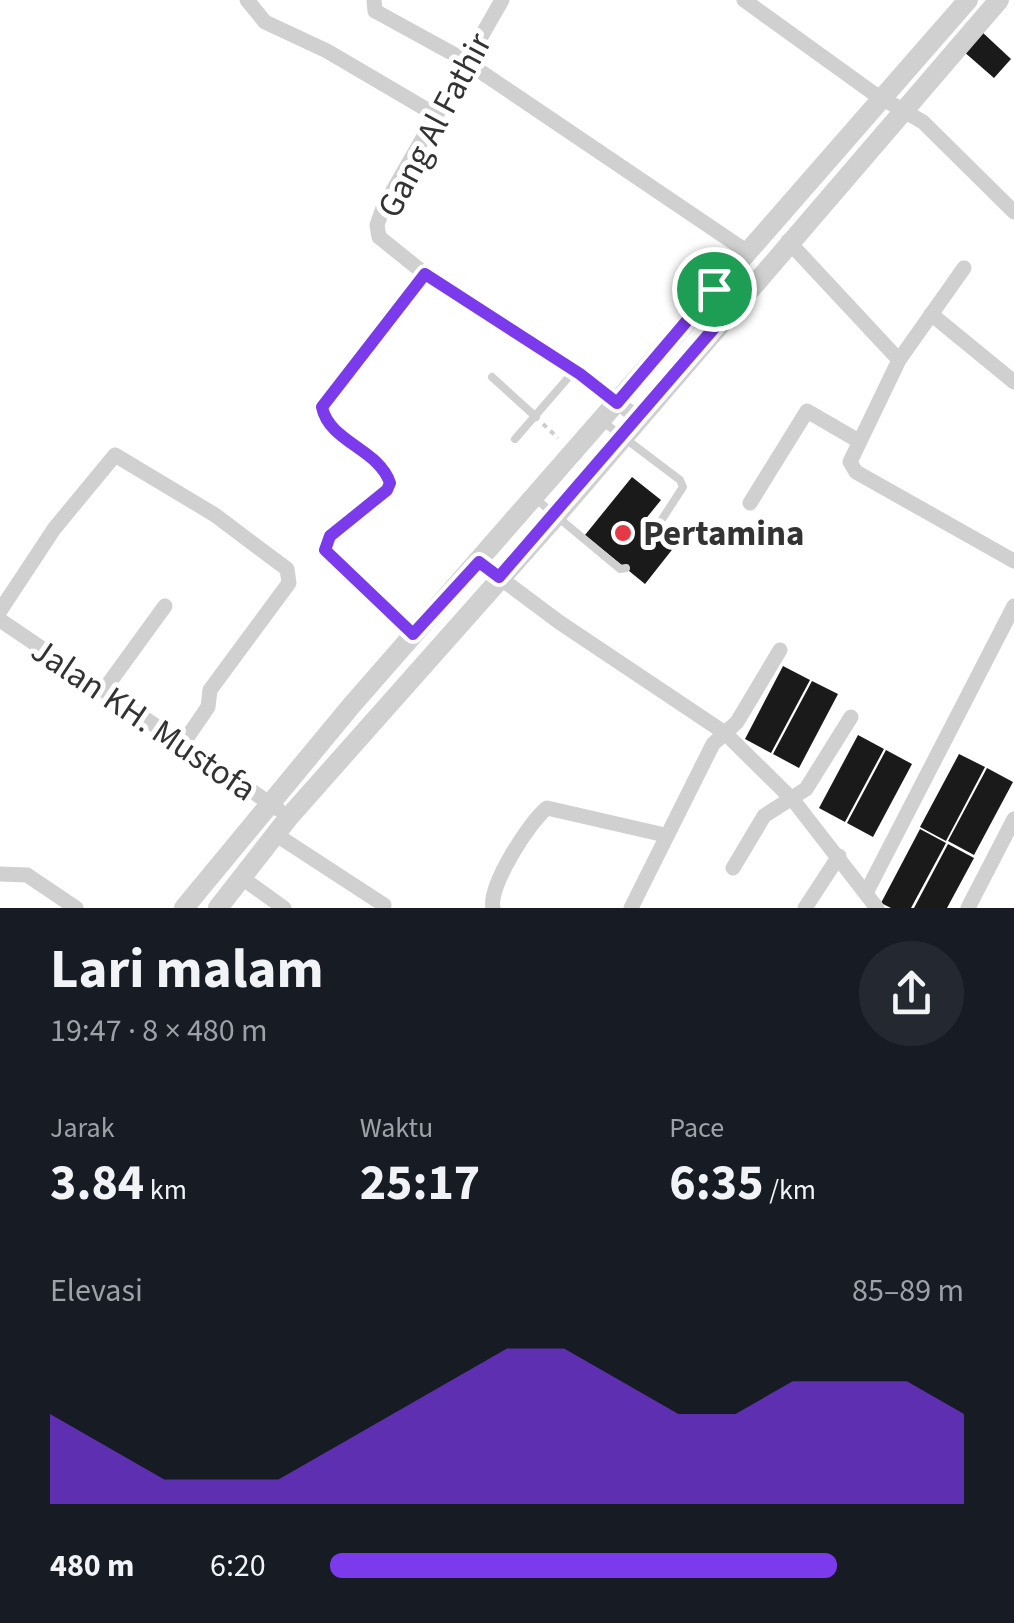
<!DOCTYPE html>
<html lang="id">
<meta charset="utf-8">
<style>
:root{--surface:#171b24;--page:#242831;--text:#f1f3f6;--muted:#9ea1a6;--accent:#7c3aed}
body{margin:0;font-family:"Source Sans 3",sans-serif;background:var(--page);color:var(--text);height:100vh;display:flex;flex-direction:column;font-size:38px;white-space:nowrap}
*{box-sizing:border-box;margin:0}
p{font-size:32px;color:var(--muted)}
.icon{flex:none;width:55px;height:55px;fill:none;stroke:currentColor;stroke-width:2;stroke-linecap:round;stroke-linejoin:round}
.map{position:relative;height:908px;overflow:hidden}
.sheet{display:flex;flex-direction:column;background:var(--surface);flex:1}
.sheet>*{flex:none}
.pin{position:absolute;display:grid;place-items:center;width:85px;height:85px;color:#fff;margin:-42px;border:5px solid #fff;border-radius:50%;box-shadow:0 2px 10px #0007}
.round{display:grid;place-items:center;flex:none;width:105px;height:105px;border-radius:52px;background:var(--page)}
.summary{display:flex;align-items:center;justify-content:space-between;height:170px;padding:0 50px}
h1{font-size:55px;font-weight:700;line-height:75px}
.figures{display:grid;grid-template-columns:repeat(3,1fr);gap:15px;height:170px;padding:10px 50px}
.figures div{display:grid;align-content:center}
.figures b{font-size:50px;font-weight:700}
.figures small{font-size:28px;font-weight:400}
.figures p{font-size:28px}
.chart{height:280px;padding:20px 50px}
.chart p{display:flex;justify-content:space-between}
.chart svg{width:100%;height:180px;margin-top:10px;fill:var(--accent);opacity:.7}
ul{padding:0 50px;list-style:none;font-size:32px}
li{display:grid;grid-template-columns:160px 120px 1fr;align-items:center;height:75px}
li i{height:25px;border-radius:12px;background:var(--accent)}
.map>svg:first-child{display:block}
.building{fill:#1a1a1a}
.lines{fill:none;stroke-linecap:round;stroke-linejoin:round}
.path{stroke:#cdcdcd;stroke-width:4;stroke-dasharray:5 5;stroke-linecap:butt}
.service{stroke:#d0d0d0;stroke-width:8}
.minor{stroke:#d0d0d0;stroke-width:15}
.tertiary{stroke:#d0d0d0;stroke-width:20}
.route-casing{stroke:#fff;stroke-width:20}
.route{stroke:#7c3aed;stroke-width:12}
.poi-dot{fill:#e63946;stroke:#fff;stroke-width:4}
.labels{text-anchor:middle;stroke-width:10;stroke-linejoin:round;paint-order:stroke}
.street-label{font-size:35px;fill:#333;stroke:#fff}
.poi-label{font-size:35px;font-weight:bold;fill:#333;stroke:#fff;text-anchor:start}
</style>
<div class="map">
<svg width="1014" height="908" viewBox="0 0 1014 908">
<rect width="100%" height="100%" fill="#fff"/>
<!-- building -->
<g class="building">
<path d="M981,31L1011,59L994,78L963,51Z"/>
<path d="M632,477L661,500L644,521L675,546L645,584L585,535Z"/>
<path d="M783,666L810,680L771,753L745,739Z"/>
<path d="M812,681L838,694L799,768L773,754Z"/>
<path d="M858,735L884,749L845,822L819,808Z"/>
<path d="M886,750L912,764L873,837L847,823Z"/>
<path d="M959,754L985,767L946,841L920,827Z"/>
<path d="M987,768L1013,782L974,855L948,841Z"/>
<path d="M920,829L946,843L911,908H891L881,903Z"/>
<path d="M948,844L974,858L947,908H914Z"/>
</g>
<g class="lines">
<!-- path -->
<path class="path" d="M543,424L558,438"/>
<!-- service -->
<g class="service">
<path d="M492,377L536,417"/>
<path d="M602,421L680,480L683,487L655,530"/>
<path d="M515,439L574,371"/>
<path d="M536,499L620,569L626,568"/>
</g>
<!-- minor -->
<g class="minor">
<path d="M247,0L265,22L327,51L436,115"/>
<path d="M374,0L375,11L459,57L746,251"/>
<path d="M502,0L383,208L377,225L379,237L425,274L580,374L638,418"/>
<path d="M744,0L873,93L923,122L1014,212"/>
<path d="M788,241L899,360"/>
<path d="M964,268L899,360L850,462L856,472L1014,561"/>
<path d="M931,314L1014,382"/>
<path d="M750,503L807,411L857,440"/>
<path d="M479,562L559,622L725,733L793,800L877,908"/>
<path d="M0,611L54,529L115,455L215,515L287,569L289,583L210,690L208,707L182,745"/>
<path d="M0,620L278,809"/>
<path d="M413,635L325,550L330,536L387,491L390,483C379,449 329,442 322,407L425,274"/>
<path d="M104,690L165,606"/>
<path d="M275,834L384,905"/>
<path d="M733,868L764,816L806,789L851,717"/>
<path d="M0,874L27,875L76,908"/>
<path d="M242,878L284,908"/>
<path d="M866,893L1014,606"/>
<path d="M493,908C488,886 530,821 547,808L665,835"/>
<path d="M631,908L713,744L737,722L780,650"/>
<path d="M805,908L839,856"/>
<path d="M968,908L1014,819"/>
</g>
<!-- tertiary -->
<g class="tertiary">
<path d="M184,908L351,706L968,0"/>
<path d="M218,908L289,817L556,516L999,0"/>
</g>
</g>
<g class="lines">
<defs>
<path id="route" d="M425,274L580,374L617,403L714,289L720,300L734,305L499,577L479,562L413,634L325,550L330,536L387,490L390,483C379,449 329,442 322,407Z"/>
</defs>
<!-- route casing -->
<use href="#route" class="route-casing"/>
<!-- route -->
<use href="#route" class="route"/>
</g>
<!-- markers -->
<circle class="poi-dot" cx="623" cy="533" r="10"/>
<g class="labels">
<!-- street labels -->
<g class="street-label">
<text transform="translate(434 125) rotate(-62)" y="12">Gang Al Fathir</text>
<text transform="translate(144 719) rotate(34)" y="12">Jalan KH. Mustofa</text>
</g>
<!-- poi labels -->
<g class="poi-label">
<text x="643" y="545">Pertamina</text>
</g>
</g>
</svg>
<div class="pin" style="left:714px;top:289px;background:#1e9e55"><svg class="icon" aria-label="arrive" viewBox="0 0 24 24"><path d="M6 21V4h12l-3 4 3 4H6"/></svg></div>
</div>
<section class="sheet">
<div class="summary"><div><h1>Lari malam</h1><p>19:47 · 8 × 480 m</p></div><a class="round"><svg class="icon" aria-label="share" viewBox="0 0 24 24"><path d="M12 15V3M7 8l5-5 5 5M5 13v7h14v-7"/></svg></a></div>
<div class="figures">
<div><p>Jarak</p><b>3.84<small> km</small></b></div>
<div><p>Waktu</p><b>25:17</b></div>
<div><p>Pace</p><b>6:35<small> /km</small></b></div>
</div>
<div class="chart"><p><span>Elevasi</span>85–89 m</p>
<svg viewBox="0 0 160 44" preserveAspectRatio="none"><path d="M0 44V22L10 30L20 38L30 38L40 38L50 30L60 22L70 14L80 6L90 6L100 14L110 22L120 22L130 14L140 14L150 14L160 22V44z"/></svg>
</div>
<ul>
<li><b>480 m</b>6:20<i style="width:80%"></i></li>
</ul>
</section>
